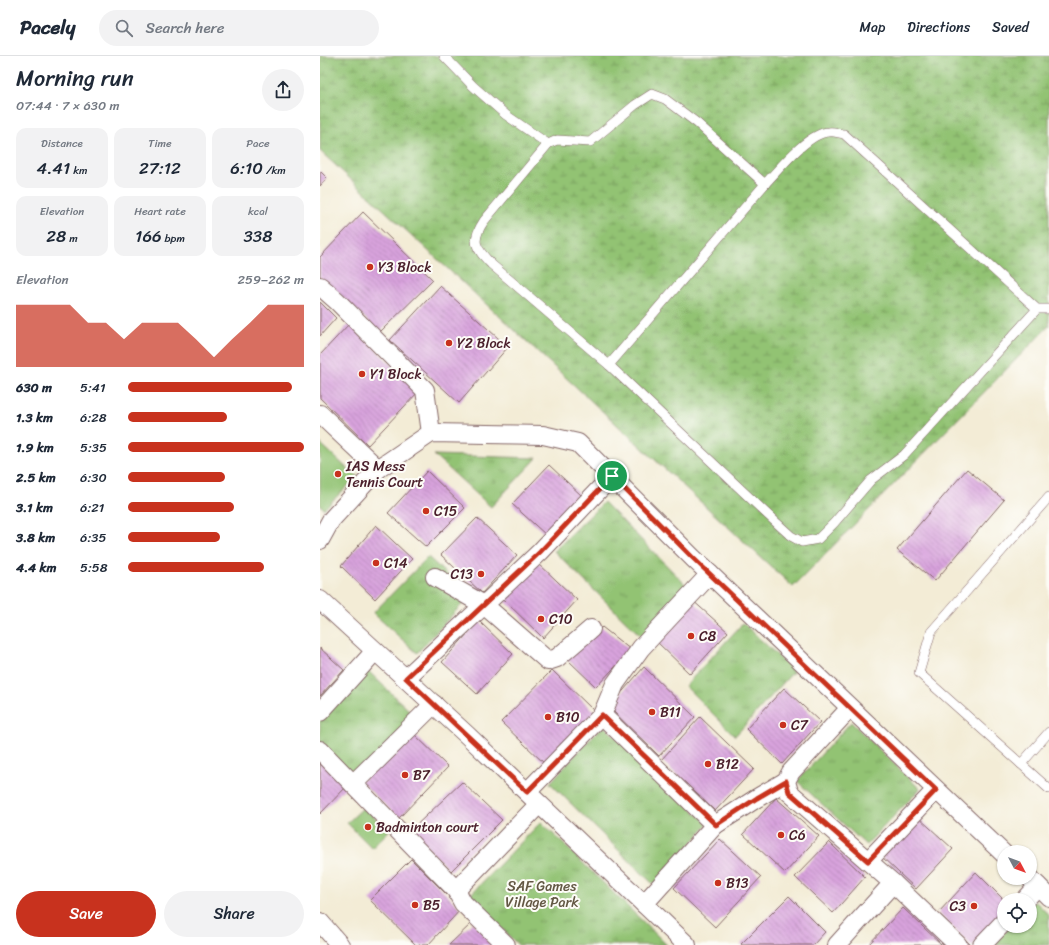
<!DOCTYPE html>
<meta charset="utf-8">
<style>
:root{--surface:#fff;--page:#f2f2f3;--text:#1f2937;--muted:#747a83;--line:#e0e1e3;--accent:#c8321e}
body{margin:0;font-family:Sriracha,sans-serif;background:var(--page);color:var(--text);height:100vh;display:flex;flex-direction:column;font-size:15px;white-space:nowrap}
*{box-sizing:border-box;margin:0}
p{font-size:13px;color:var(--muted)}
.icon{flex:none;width:22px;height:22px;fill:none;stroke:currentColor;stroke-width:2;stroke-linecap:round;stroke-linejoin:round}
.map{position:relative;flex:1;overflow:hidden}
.side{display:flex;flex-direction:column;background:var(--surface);width:320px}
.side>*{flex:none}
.needle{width:26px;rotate:131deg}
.controls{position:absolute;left:677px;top:789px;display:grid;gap:8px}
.controls a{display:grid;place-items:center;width:40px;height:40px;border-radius:50%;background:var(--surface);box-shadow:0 1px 3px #0004;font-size:20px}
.pin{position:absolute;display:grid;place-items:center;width:34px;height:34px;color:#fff;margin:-17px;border:2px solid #fff;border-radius:50%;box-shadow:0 1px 4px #0007}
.round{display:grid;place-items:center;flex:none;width:42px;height:42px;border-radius:21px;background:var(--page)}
.summary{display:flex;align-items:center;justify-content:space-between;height:68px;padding:0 16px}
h1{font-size:22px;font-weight:600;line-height:30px}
.figures{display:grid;grid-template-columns:repeat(3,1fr);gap:6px;height:68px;padding:4px 16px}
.figures div{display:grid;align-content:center;border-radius:10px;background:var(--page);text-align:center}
.figures b{font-size:17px;font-weight:600}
.figures small{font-size:11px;font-weight:400}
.figures p{font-size:11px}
.chart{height:112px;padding:8px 16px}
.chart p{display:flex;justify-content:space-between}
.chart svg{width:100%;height:72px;margin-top:4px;fill:var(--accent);opacity:.7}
.button{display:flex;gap:8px;margin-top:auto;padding:8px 16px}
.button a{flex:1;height:46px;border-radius:24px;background:var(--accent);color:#fff;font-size:16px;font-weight:600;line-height:46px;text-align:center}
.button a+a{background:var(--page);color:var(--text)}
ul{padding:0 16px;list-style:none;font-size:13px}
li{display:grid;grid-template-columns:64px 48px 1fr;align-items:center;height:30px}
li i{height:10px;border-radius:5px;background:var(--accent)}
header{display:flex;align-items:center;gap:24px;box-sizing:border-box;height:56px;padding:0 20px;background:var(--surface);border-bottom:1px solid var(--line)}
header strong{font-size:19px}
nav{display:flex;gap:22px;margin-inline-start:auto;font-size:14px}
.search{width:280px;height:36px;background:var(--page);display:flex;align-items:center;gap:10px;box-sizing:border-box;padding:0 14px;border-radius:22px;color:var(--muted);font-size:15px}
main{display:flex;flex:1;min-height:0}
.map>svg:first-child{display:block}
.green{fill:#92c373;stroke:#6e714f}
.wetland{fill:url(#wetland-marsh);stroke:#6e714f}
.park{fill:url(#park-tufts);stroke:#6e714f}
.building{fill:url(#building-back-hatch)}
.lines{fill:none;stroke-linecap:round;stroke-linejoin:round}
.lane-casing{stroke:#856767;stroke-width:10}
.street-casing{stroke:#856767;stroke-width:20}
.lane{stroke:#fff;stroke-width:9}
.street{stroke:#fff;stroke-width:18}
.route-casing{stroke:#fff;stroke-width:8}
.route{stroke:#c8321e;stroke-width:5}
.poi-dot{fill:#c8321e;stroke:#fdfcf7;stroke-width:1.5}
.labels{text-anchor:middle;stroke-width:4;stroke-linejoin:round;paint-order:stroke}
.poi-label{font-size:14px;fill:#4a1f2b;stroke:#fdfcf7;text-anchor:start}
.park-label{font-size:14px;fill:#635844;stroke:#fdfcf7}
</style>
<header>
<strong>Pacely</strong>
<div class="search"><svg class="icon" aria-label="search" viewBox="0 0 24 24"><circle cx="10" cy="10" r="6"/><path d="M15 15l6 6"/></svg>Search here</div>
<nav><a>Map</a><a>Directions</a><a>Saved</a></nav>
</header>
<main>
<section class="side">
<div class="summary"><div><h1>Morning run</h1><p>07:44 · 7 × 630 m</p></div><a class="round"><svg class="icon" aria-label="share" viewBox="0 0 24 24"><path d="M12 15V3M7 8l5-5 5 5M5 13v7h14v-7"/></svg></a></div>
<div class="figures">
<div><p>Distance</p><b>4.41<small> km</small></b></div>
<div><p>Time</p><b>27:12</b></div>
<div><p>Pace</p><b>6:10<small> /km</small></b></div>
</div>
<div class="figures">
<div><p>Elevation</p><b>28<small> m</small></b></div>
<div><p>Heart rate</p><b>166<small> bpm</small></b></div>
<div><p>kcal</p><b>338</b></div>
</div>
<div class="chart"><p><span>Elevation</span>259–262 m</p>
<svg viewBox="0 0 160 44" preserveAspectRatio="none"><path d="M0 44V6L10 6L20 6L30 6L40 17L50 17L60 27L70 17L80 17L90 17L100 27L110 38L120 27L130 17L140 6L150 6L160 6V44z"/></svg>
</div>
<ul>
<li><b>630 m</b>5:41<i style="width:93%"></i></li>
<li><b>1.3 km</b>6:28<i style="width:56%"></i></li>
<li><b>1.9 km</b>5:35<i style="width:100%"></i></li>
<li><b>2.5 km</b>6:30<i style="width:55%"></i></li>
<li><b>3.1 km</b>6:21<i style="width:60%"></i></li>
<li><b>3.8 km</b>6:35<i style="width:52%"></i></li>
<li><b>4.4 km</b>5:58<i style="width:77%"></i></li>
</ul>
<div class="button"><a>Save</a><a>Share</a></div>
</section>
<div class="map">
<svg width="729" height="889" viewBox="0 0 729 889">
<defs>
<pattern id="wetland-marsh" width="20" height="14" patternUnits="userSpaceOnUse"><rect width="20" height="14" fill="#92c373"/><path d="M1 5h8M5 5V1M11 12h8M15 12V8" fill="none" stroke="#799e5f"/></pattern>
<pattern id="park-tufts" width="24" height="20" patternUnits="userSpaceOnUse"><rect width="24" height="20" fill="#92c373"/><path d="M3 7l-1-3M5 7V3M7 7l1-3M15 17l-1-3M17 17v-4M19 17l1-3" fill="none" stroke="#799e5f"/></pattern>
<pattern id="building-back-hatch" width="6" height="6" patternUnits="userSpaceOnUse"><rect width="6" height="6" fill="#d8a3dd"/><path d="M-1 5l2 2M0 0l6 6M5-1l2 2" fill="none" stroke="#b184b3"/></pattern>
</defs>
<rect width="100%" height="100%" fill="#fdfcf7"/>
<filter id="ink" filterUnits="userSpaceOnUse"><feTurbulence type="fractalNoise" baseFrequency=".025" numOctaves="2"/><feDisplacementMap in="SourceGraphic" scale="8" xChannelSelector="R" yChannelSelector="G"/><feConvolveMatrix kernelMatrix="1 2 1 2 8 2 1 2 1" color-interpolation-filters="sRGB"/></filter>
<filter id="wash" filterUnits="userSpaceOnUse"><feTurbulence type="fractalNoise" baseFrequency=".012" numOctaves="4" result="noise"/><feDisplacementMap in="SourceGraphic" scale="16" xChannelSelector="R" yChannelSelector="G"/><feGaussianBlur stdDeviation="0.9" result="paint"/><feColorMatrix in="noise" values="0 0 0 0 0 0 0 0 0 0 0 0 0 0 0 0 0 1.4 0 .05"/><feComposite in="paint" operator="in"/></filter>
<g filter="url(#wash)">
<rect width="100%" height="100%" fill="#f3ecd6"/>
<!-- green -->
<g class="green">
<path d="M0,387L32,417L38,420L4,453L0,449Z"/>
<path d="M44,751L69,775L52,792L27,767Z"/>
</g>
<!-- wetland -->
<path class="wetland" d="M0,0H729V270L473,531L0,95Z"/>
<!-- park -->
<g class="park">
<path d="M114,399L217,402L171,451Z"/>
<path d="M284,446L369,532L322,581L234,495Z"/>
<path d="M108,501L150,540L97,597L53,557Z"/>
<path d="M423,567L474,615L415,680L365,630Z"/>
<path d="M45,612L95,660L36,721L0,688V661Z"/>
<path d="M531,666L600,733L546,789L477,725Z"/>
<path d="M283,669L388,768L334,829L230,727Z"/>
<path d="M221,766L347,889H198L149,840Z"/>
<path d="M715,845L729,859V889H672L691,870H710V850Z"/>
</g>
<g id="blocks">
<!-- building -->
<g class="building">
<path d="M0,115L7,122L0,130Z"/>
<path d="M43,156L113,224L60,276L0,221V201Z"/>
<path d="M120,230L188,291L139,347L70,284Z"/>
<path d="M0,246L16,262L0,280Z"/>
<path d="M29,268L99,335L48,389L0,342V299Z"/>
<path d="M229,409L262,440L226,479L192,448Z"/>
<path d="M647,413L684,444L615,525L577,494Z"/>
<path d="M107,415L145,452L106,491L68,457Z"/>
<path d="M157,462L197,499L162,537L121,499Z"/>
<path d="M56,469L92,503L55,543L21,510Z"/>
<path d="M217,506L257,544L223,582L183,543Z"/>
<path d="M371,543L408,576L370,618L334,583Z"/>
<path d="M159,565L193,598L157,638L122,606Z"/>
<path d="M282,571L311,594L276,631L247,603Z"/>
<path d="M0,592L24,614L0,640Z"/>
<path d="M324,611L375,661L339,700L289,651Z"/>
<path d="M232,614L275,656L225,708L181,666Z"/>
<path d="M464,632L500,666L462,708L426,673Z"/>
<path d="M380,661L434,713L395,755L341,704Z"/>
<path d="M91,675L128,711L79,762L41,726Z"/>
<path d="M0,699L29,728L0,758Z"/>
<path d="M142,726L182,764L131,815L90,775Z"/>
<path d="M456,742L499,780L465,817L423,778Z"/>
<path d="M598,761L633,793L596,833L561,800Z"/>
<path d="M400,783L441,821L395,871L354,832Z"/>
<path d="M509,786L545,821L513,857L475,821Z"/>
<path d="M91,803L141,853L108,889H96L50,844Z"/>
<path d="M656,816L684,844V857L653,889H651L618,857Z"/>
<path d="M469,840L505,876L493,889H422L421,888Z"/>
<path d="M583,852L622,889H548Z"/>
<path d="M153,866L176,889H129Z"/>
</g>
</g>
</g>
<g filter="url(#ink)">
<use href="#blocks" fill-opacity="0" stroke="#856767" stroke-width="1"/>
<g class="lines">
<defs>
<g id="lane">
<path d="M124,0L153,30L186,59L228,88"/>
<path d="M717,253L524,78C520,78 514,75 509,76C489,76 458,114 445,128L377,67L345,43L332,38L315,49L270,86L237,84L228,88L164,165C150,186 156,192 171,208L289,309L448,459L471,480L482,486L498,483L514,467L551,424L584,399L717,253H729"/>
<path d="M289,309L445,128"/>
<path d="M729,441L611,576L599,617L701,708L729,676"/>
<path d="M701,708L729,733"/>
</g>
<g id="street">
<path d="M0,230L17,245L105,334L111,377"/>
<path d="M0,358L58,413L11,464L0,484"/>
<path d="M58,413L111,377L223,379L258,387L373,502L684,798"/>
<path d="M115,521L164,549L220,496L292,420"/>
<path d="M0,544L147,679L367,889"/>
<path d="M86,622L164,549L228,605L237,602L271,573"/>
<path d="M0,656L55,595"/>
<path d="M282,659L295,628L321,592L390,518"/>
<path d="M0,694L136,834"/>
<path d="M33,728L114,648"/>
<path d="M207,736L282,659L395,769L324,848"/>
<path d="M395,769L437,742L466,725"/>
<path d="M548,805L616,734"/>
<path d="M710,822L729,841"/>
<path d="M573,827L638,889"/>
<path d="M705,844L718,830"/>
<path d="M0,866L20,889"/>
<path d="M186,889L143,847L136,834L219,748"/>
<path d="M517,889L573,827L469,736L466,725L471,716L530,652"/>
<path d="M662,889L684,866"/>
</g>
</defs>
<!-- lane casing -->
<use href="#lane" class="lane-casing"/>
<!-- street casing -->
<use href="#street" class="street-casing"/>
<!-- lane -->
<use href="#lane" class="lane"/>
<!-- street -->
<use href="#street" class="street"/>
</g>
</g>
<g class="lines" filter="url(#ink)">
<defs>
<path id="route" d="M292,420L373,502L616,734L548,805L469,736L466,725L437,742L396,769L282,659L207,736L86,622L220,496Z"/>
</defs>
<!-- route casing -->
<use href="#route" class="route-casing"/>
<!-- route -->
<use href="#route" class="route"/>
</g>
<!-- markers -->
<g class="poi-dot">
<circle cx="50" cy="211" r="4"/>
<circle cx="129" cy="287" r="4"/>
<circle cx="42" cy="318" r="4"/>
<circle cx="18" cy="418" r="4"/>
<circle cx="106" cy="455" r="4"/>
<circle cx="56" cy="507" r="4"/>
<circle cx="161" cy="518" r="4"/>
<circle cx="221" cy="563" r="4"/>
<circle cx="371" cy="580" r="4"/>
<circle cx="332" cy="656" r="4"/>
<circle cx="228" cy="661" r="4"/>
<circle cx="463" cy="669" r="4"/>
<circle cx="388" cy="708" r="4"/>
<circle cx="85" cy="719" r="4"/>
<circle cx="48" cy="771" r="4"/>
<circle cx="461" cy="779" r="4"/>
<circle cx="398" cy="827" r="4"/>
<circle cx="95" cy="849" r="4"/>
<circle cx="654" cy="850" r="4"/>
</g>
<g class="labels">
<!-- poi labels -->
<g class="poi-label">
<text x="58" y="216">Y3 Block</text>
<text x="137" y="292">Y2 Block</text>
<text x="50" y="323">Y1 Block</text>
<text x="26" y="415">IAS Mess<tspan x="26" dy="16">Tennis Court</tspan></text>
<text x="114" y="460">C15</text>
<text x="64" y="512">C14</text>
<text x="153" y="523" text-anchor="end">C13</text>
<text x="229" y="568">C10</text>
<text x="379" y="585">C8</text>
<text x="340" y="661">B11</text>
<text x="236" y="666">B10</text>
<text x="471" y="674">C7</text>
<text x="396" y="713">B12</text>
<text x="93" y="724">B7</text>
<text x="56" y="776">Badminton court</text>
<text x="469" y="784">C6</text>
<text x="406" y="832">B13</text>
<text x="103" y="854">B5</text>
<text x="646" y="855" text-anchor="end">C3</text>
</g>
<!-- park labels -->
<g class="park-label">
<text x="222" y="835">SAF Games<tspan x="222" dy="16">Village Park</tspan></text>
</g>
</g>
</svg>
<div class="controls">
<a><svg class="needle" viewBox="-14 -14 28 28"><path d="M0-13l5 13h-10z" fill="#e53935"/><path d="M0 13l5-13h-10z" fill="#747a83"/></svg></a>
<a><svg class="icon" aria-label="locate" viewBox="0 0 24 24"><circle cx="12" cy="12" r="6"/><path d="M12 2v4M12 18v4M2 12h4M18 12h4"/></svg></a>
</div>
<div class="pin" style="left:292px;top:420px;background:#1e9e55"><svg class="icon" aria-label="arrive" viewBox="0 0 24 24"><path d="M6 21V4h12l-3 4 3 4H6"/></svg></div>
</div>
</main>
